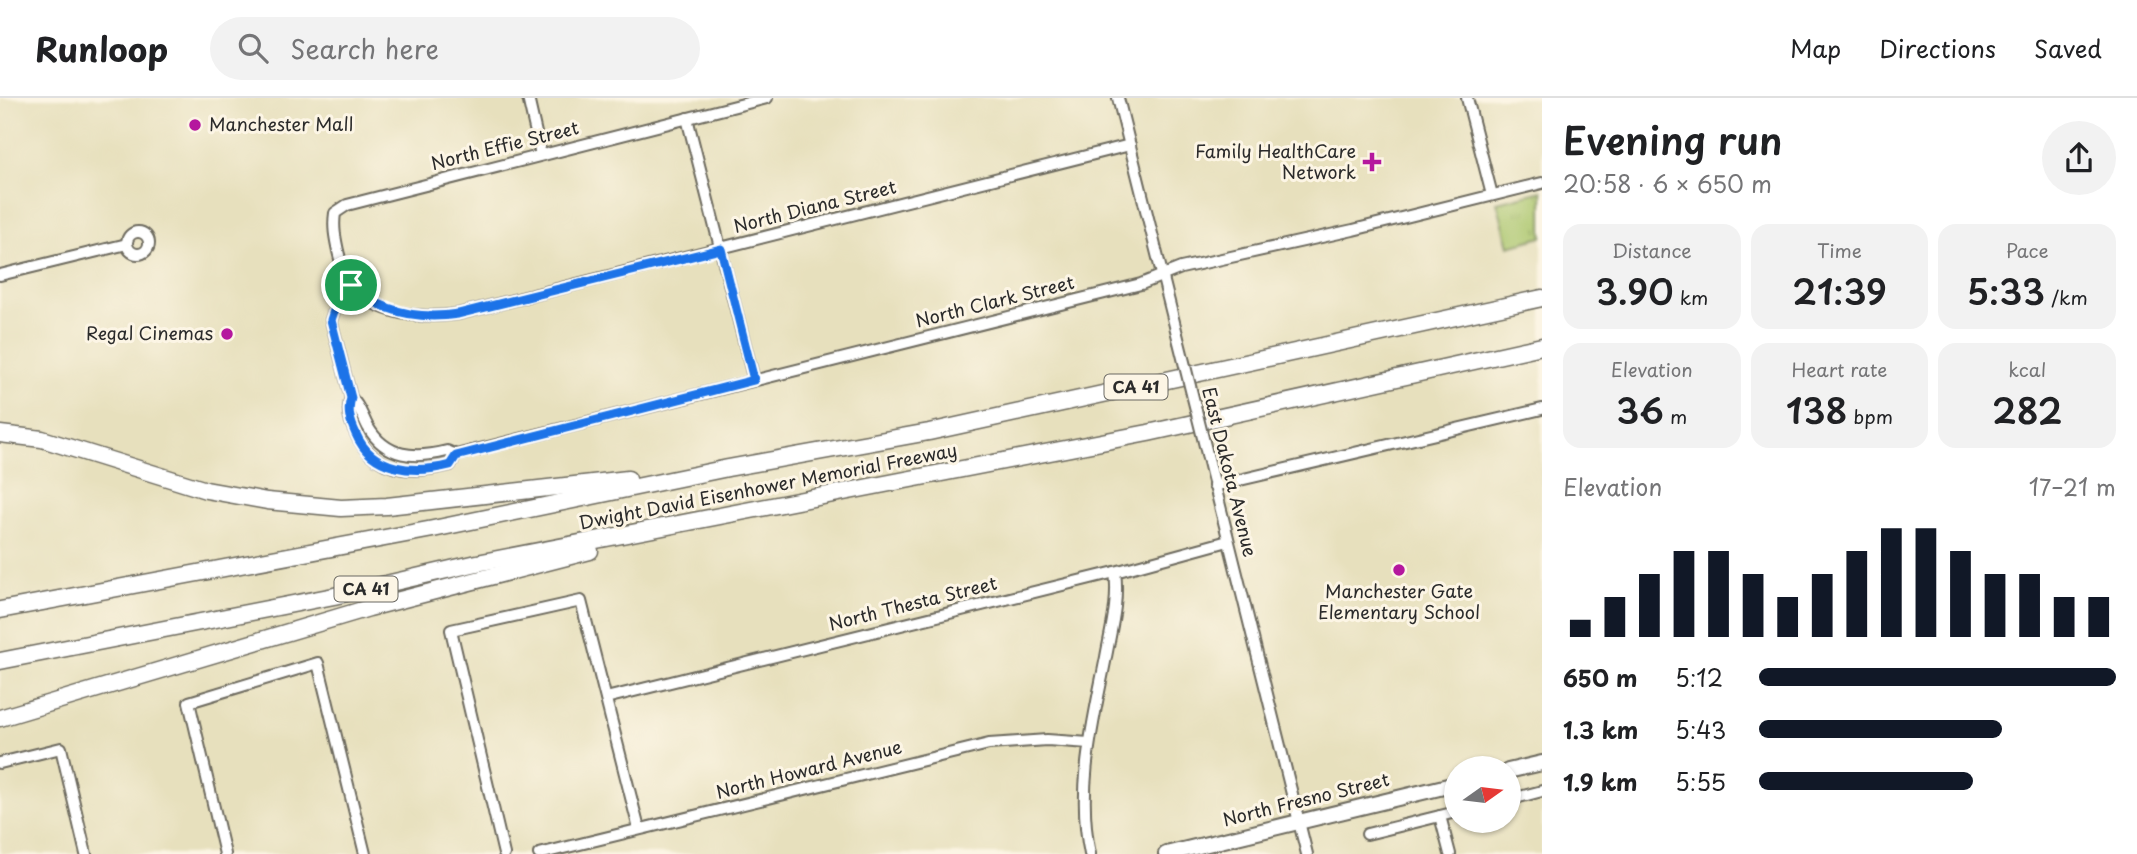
<!DOCTYPE html>
<meta charset="utf-8">
<style>
:root{--surface:#fff;--page:#f2f2f2;--text:#202124;--muted:#757577;--line:#e0e0e0;--accent:#111827}
body{margin:0;font-family:"Playpen Sans",sans-serif;background:var(--page);color:var(--text);height:100vh;display:flex;flex-direction:column;font-size:26px;white-space:nowrap}
*{box-sizing:border-box;margin:0}
p{font-size:23px;color:var(--muted)}
.icon{flex:none;width:38px;height:38px;fill:none;stroke:currentColor;stroke-width:2;stroke-linecap:round;stroke-linejoin:round}
.map{position:relative;flex:1;overflow:hidden}
.panel{display:flex;flex-direction:column;background:var(--surface);width:595px}
.panel>*{flex:none}
.needle{width:46px;rotate:76deg}
.controls{position:absolute;left:1444px;top:658px;display:grid;gap:14px}
.controls a{display:grid;place-items:center;width:77px;height:77px;border-radius:50%;background:var(--surface);box-shadow:0 2px 5px #0004;font-size:35px}
.pin{position:absolute;display:grid;place-items:center;width:60px;height:60px;color:#fff;margin:-30px;border:4px solid #fff;border-radius:50%;box-shadow:0 2px 7px #0007}
.round{display:grid;place-items:center;flex:none;width:74px;height:74px;border-radius:37px;background:var(--page)}
.head{display:flex;align-items:center;justify-content:space-between;height:119px;padding:0 21px}
h1{font-size:38px;font-weight:600;line-height:52px}
.metrics{display:grid;grid-template-columns:repeat(3,1fr);gap:10px;height:119px;padding:7px 21px}
.metrics div{display:grid;align-content:center;border-radius:18px;background:var(--page);text-align:center}
.metrics b{font-size:35px;font-weight:600}
.metrics small{font-size:19px;font-weight:400}
.metrics p{font-size:19px}
.chart{height:196px;padding:14px 21px}
.chart p{display:flex;justify-content:space-between}
.chart svg{width:100%;height:126px;margin-top:7px;stroke:var(--accent);stroke-width:6}
ul{padding:0 21px;list-style:none;font-size:23px}
li{display:grid;grid-template-columns:112px 84px 1fr;align-items:center;height:52px}
li i{height:18px;border-radius:9px;background:var(--accent)}
header{display:flex;align-items:center;gap:42px;box-sizing:border-box;height:98px;padding:0 35px;background:var(--surface);border-bottom:2px solid var(--line)}
header strong{font-size:33px}
nav{display:flex;gap:38px;margin-inline-start:auto;font-size:24px}
.search{width:490px;height:63px;background:var(--page);display:flex;align-items:center;gap:18px;box-sizing:border-box;padding:0 24px;border-radius:38px;color:var(--muted);font-size:26px}
main{display:flex;flex:1;min-height:0}
.map>svg:first-child{display:block}
.grass{fill:url(#grass-tufts);stroke:#6b784c;stroke-width:2}
.lines{fill:none;stroke-linecap:round;stroke-linejoin:round}
.minor-casing{stroke:#6d6a5e;stroke-width:14}
.major-casing{stroke:#6d6a5e;stroke-width:18}
.highway-casing{stroke:#6d6a5e;stroke-width:19}
.minor{stroke:#fff;stroke-width:10}
.major{stroke:#fff;stroke-width:14}
.highway{stroke:#fff;stroke-width:16}
.minor-bridge-casing{stroke:#6d6a5e;stroke-width:14;stroke-linecap:butt}
.minor-bridge{stroke:#fff;stroke-width:10}
.route-casing{stroke:#fff;stroke-width:14}
.route{stroke:#1a73e8;stroke-width:9}
.poi-dot{fill:#b5179e;stroke:#fcf5e5;stroke-width:2.5}
.labels{text-anchor:middle;stroke-width:6;stroke-linejoin:round;paint-order:stroke}
.shield{fill:#fcf5e5;stroke:#6a6863;stroke-width:2}
.shield-label{font-size:16px;font-weight:bold;fill:#2b2b2b}
.poi-label{font-size:18px;fill:#2b2b2b;stroke:#fcf5e5;text-anchor:end}
.street-label{font-size:18px;fill:#2b2b2b;stroke:#fcf5e5}
</style>
<header>
<strong>Runloop</strong>
<div class="search"><svg class="icon" aria-label="search" viewBox="0 0 24 24"><circle cx="10" cy="10" r="6"/><path d="M15 15l6 6"/></svg>Search here</div>
<nav><a>Map</a><a>Directions</a><a>Saved</a></nav>
</header>
<main>
<div class="map">
<svg width="1542" height="756" viewBox="0 0 1542 756">
<defs>
<pattern id="grass-tufts" width="24" height="20" patternUnits="userSpaceOnUse" patternTransform="scale(1.75)"><rect width="24" height="20" fill="#abc66d"/><path d="M3 7l-1-3M5 7V3M7 7l1-3M15 17l-1-3M17 17v-4M19 17l1-3" fill="none" stroke="#93aa5f"/></pattern>
</defs>
<rect width="100%" height="100%" fill="#fcf5e5"/>
<filter id="ink" filterUnits="userSpaceOnUse"><feTurbulence type="fractalNoise" baseFrequency=".0143" numOctaves="2"/><feDisplacementMap in="SourceGraphic" scale="14" xChannelSelector="R" yChannelSelector="G"/><feConvolveMatrix kernelMatrix="1 2 1 2 8 2 1 2 1" color-interpolation-filters="sRGB"/></filter>
<filter id="wash" filterUnits="userSpaceOnUse"><feTurbulence type="fractalNoise" baseFrequency=".00686" numOctaves="4" result="noise"/><feDisplacementMap in="SourceGraphic" scale="28" xChannelSelector="R" yChannelSelector="G"/><feGaussianBlur stdDeviation="1.57" result="paint"/><feColorMatrix in="noise" values="0 0 0 0 0 0 0 0 0 0 0 0 0 0 0 0 0 1.4 0 .05"/><feComposite in="paint" operator="in"/></filter>
<g filter="url(#wash)">
<rect width="100%" height="100%" fill="#e7e0bd"/>
<!-- grass -->
<path class="grass" d="M1542,93V139L1509,148L1497,104Z"/>
</g>
<g filter="url(#ink)">
<g class="lines">
<defs>
<g id="minor">
<path d="M528,0L541,57"/>
<path d="M767,0L347,107L335,115C333,129 335,139 338,153C341,165 344,178 352,188C378,218 422,221 458,216L1130,47"/>
<path d="M1118,0L1179,244"/>
<path d="M1467,0L1492,97"/>
<path d="M687,20L754,282"/>
<circle cx="138" cy="145" r="11"/>
<path d="M0,177L127,146"/>
<path d="M351,300C360,308 362,318 368,329C386,360 415,361 447,353L456,357L450,367C410,377 371,374 354,331C349,320 347,312 351,300Z"/>
<path d="M351,300L331,222L337,204L351,187"/>
<path d="M1207,356L1307,756"/>
<path d="M456,357L1141,186L1181,170L1353,132L1542,85"/>
<path d="M1214,388L1542,311"/>
<path d="M606,600L1115,474L1228,443"/>
<path d="M0,665L61,650L86,756"/>
<path d="M1508,702L1542,693"/>
<path d="M1440,718L1450,756"/>
<path d="M1367,736L1456,714"/>
<path d="M225,756L189,604L318,565L365,756"/>
<path d="M504,756L451,532L581,503L639,731"/>
<path d="M539,756L989,646L1047,642L1089,645"/>
<path d="M1090,756C1076,690 1093,625 1106,559C1111,531 1119,503 1115,474"/>
</g>
<g id="major">
<path d="M1508,673L1542,665"/>
<path d="M1166,756L1456,686"/>
</g>
<g id="highway">
<path d="M0,336L42,341L206,392L267,403L341,410L387,408L628,381"/>
<path d="M0,512L433,431L728,370L929,334L1542,200"/>
<path d="M0,563L334,498L477,465L1148,335L1542,248"/>
<path d="M0,620L369,510L590,453"/>
</g>
</defs>
<!-- minor casing -->
<use href="#minor" class="minor-casing"/>
<!-- major casing -->
<use href="#major" class="major-casing"/>
<!-- highway casing -->
<use href="#highway" class="highway-casing"/>
<!-- minor -->
<use href="#minor" class="minor"/>
<!-- major -->
<use href="#major" class="major"/>
<!-- highway -->
<use href="#highway" class="highway"/>
<defs>
<path id="minor-bridge" d="M1179,244L1207,356"/>
</defs>
<!-- minor-bridge casing -->
<use href="#minor-bridge" class="minor-bridge-casing"/>
<!-- minor-bridge -->
<use href="#minor-bridge" class="minor-bridge"/>
</g>
</g>
<g class="lines" filter="url(#ink)">
<defs>
<path id="route" d="M721,151L754,282L456,358L450,367C415,376 372,374 356,336C350,323 347,313 351,300L331,222L337,204L351,187C382,215 418,222 458,216Z"/>
</defs>
<!-- route casing -->
<use href="#route" class="route-casing"/>
<!-- route -->
<use href="#route" class="route"/>
</g>
<!-- markers -->
<g class="poi-dot">
<circle cx="195" cy="27" r="7"/>
<path d="M1368.5 53.5h7v7h7v7h-7v7h-7v-7h-7v-7h7z"/>
<circle cx="227" cy="236" r="7"/>
<circle cx="1399" cy="472" r="7"/>
</g>
<g class="labels">
<!-- shield labels -->
<g class="shield">
<rect x="1104.5" y="276.5" width="63" height="25" rx="5"/>
<rect x="334.5" y="478.5" width="63" height="25" rx="5"/>
</g>
<g class="shield-label">
<text x="1136" y="295">CA 41</text>
<text x="366" y="497">CA 41</text>
</g>
<!-- poi labels -->
<g class="poi-label">
<text x="209" y="33" text-anchor="start">Manchester Mall</text>
<text x="1356" y="60">Family HealthCare<tspan x="1356" dy="21">Network</tspan></text>
<text x="213" y="242">Regal Cinemas</text>
<text x="1399" y="500" text-anchor="middle">Manchester Gate<tspan x="1399" dy="21">Elementary School</tspan></text>
</g>
<!-- street labels -->
<g class="street-label">
<text transform="translate(505 48) rotate(-14)" y="6">North Effie Street</text>
<text transform="translate(815 109) rotate(-14)" y="6">North Diana Street</text>
<text transform="translate(995 204) rotate(-14)" y="6">North Clark Street</text>
<text transform="translate(1229 374) rotate(76)" y="6">East Dakota Avenue</text>
<text transform="translate(768 389) rotate(-11)" y="6">Dwight David Eisenhower Memorial Freeway</text>
<text transform="translate(913 506) rotate(-14)" y="6">North Thesta Street</text>
<text transform="translate(809 672) rotate(-14)" y="6">North Howard Avenue</text>
<text transform="translate(1306 702) rotate(-14)" y="6">North Fresno Street</text>
</g>
</g>
</svg>
<div class="controls">
<a><svg class="needle" viewBox="-14 -14 28 28"><path d="M0-13l5 13h-10z" fill="#e53935"/><path d="M0 13l5-13h-10z" fill="#757577"/></svg></a>
</div>
<div class="pin" style="left:351px;top:187px;background:#1e9e55"><svg class="icon" aria-label="arrive" viewBox="0 0 24 24"><path d="M6 21V4h12l-3 4 3 4H6"/></svg></div>
</div>
<section class="panel">
<div class="head"><div><h1>Evening run</h1><p>20:58 · 6 × 650 m</p></div><a class="round"><svg class="icon" aria-label="share" viewBox="0 0 24 24"><path d="M12 15V3M7 8l5-5 5 5M5 13v7h14v-7"/></svg></a></div>
<div class="metrics">
<div><p>Distance</p><b>3.90<small> km</small></b></div>
<div><p>Time</p><b>21:39</b></div>
<div><p>Pace</p><b>5:33<small> /km</small></b></div>
</div>
<div class="metrics">
<div><p>Elevation</p><b>36<small> m</small></b></div>
<div><p>Heart rate</p><b>138<small> bpm</small></b></div>
<div><p>kcal</p><b>282</b></div>
</div>
<div class="chart"><p><span>Elevation</span>17–21 m</p>
<svg viewBox="0 0 160 44" preserveAspectRatio="none"><path d="M5 44V38M15 44V30M25 44V22M35 44V14M45 44V14M55 44V22M65 44V30M75 44V22M85 44V14M95 44V6M105 44V6M115 44V14M125 44V22M135 44V22M145 44V30M155 44V30"/></svg>
</div>
<ul>
<li><b>650 m</b>5:12<i style="width:100%"></i></li>
<li><b>1.3 km</b>5:43<i style="width:68%"></i></li>
<li><b>1.9 km</b>5:55<i style="width:60%"></i></li>
</ul>
</section>
</main>
